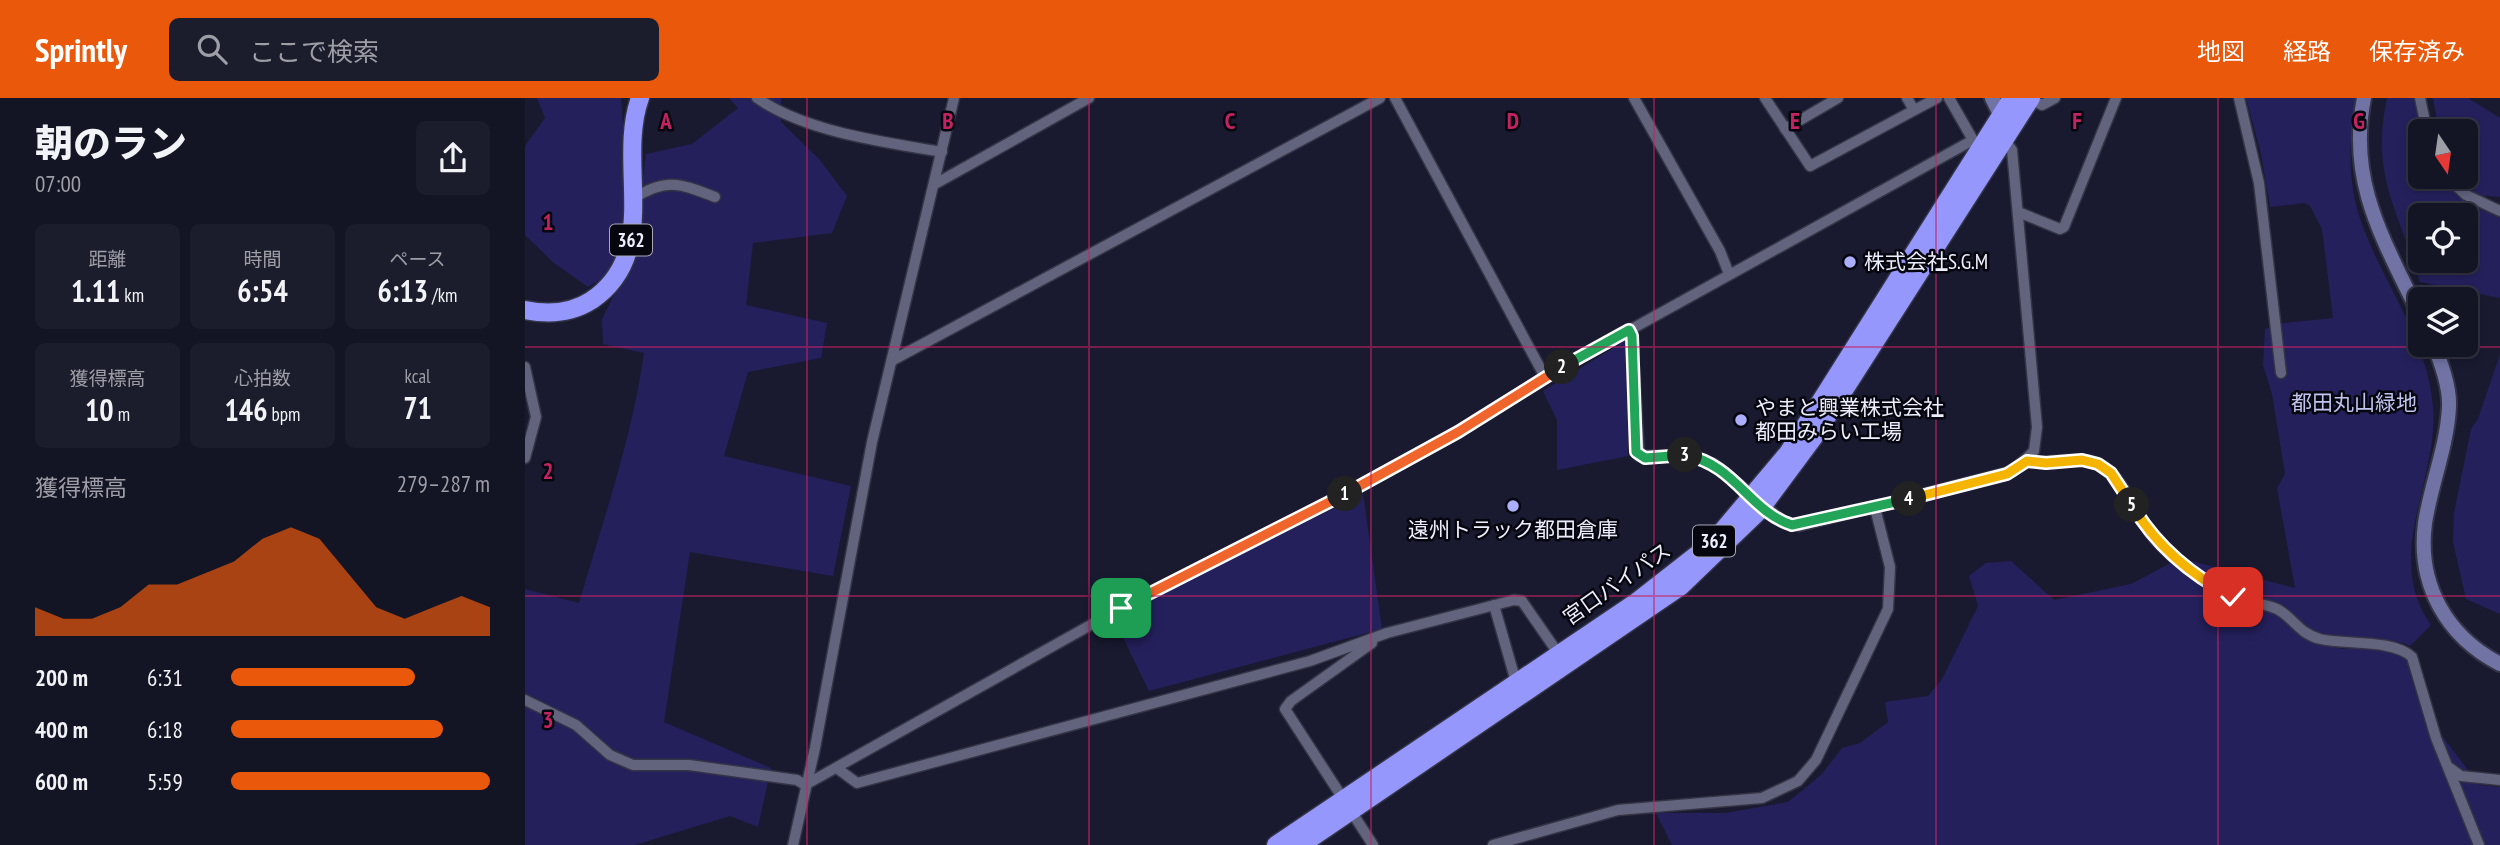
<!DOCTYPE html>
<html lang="ja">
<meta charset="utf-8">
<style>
:root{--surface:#131424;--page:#1c1d2c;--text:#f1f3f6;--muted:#9d9ea6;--line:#323341;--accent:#ea580c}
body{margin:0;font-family:"PT Sans Narrow","Noto Sans JP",sans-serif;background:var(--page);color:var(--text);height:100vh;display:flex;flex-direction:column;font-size:26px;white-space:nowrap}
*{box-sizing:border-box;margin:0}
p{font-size:23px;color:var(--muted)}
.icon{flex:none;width:38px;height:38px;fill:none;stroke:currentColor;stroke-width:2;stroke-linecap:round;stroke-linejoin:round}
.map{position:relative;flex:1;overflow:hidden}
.sheet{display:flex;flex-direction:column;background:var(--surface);width:525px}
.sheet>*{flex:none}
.needle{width:46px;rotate:167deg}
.tools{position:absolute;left:1883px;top:21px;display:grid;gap:14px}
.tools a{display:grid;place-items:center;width:70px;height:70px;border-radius:10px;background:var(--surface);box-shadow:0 4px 10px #0003,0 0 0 2px var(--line);font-size:35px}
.pin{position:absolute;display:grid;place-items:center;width:60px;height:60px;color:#fff;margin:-30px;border-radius:14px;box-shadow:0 4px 10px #0006}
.km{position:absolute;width:35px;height:35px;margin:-18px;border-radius:50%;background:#222;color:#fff;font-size:19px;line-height:35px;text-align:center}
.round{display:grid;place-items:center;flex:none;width:74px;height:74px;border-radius:10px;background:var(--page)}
.overview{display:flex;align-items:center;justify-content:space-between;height:119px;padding:0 35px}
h1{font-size:38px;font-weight:800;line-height:52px}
.metrics{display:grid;grid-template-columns:repeat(3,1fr);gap:10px;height:119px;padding:7px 35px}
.metrics div{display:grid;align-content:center;border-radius:10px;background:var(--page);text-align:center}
.metrics b{font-size:30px;font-weight:800}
.metrics small{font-size:19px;font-weight:400}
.metrics p{font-size:19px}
.chart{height:196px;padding:14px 35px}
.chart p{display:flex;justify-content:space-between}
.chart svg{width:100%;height:126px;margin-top:7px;fill:var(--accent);opacity:.7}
ul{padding:0 35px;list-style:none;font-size:23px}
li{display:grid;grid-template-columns:112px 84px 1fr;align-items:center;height:52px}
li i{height:18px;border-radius:9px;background:var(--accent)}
header{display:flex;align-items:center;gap:42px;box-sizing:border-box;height:98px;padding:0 35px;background:var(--accent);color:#fff}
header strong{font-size:33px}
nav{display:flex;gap:38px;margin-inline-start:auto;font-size:24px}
.search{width:490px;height:63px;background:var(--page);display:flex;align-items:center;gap:18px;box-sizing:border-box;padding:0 24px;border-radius:10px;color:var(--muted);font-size:26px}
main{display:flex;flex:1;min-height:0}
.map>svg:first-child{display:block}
.green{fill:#24205c;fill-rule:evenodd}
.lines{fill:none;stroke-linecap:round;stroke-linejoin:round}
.street-casing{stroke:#333445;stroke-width:13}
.secondary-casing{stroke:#333445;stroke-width:18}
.highway-casing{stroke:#333445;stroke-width:21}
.street{stroke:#62647e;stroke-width:10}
.secondary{stroke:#7173a4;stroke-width:14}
.highway{stroke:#9597fd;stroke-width:18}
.split-1-casing{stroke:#fff;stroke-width:14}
.split-2-casing{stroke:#fff;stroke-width:14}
.split-3-casing{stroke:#fff;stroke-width:14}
.split-4-casing{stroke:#fff;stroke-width:14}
.split-5-casing{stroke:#fff;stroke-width:14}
.split-6-casing{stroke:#fff;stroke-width:14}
.split-1{stroke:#f0652b;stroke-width:9}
.split-2{stroke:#f0652b;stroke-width:9}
.split-3{stroke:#22a559;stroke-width:9}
.split-4{stroke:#22a559;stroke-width:9}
.split-5{stroke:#f5b400;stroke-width:9}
.split-6{stroke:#f5b400;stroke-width:9}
.grid{fill:none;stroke:#c42363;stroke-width:2;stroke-opacity:0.55}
.poi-dot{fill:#abaffb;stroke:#06060f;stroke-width:2.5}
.labels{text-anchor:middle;stroke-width:5;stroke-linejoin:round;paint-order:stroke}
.shield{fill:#06060f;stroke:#a7a8b6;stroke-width:2}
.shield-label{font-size:19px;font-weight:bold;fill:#eceefd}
.poi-label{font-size:21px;fill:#eceefd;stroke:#06060f;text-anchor:start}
.park-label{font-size:21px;fill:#bfc3ed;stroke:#06060f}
.street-label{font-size:21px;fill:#eceefd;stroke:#06060f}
.grid-label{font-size:23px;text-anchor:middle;font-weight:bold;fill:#c42363;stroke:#06060f;stroke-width:5;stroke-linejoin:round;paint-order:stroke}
</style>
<header>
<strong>Sprintly</strong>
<div class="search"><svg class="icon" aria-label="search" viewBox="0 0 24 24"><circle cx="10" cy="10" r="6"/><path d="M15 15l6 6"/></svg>ここで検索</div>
<nav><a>地図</a><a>経路</a><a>保存済み</a></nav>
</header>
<main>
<section class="sheet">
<div class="overview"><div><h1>朝のラン</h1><p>07:00</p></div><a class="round"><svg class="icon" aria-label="share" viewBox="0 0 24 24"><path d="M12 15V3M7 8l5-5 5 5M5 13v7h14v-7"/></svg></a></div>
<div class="metrics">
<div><p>距離</p><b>1.11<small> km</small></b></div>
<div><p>時間</p><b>6:54</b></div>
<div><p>ペース</p><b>6:13<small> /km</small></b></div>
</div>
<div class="metrics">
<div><p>獲得標高</p><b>10<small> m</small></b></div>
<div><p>心拍数</p><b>146<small> bpm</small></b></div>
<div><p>kcal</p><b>71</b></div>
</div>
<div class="chart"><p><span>獲得標高</span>279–287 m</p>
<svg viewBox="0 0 160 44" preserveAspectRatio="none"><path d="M0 44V34L10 38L20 38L30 34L40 26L50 26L60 22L70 18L80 10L90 6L100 10L110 22L120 34L130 38L140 34L150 30L160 34V44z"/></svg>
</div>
<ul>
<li><b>200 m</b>6:31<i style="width:71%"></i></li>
<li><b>400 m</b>6:18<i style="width:82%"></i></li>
<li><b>600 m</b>5:59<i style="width:100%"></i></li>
</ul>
</section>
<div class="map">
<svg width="1975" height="747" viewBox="0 0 1975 747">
<rect width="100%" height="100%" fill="#191a30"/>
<!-- green -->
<g class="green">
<path d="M12,0H96C98,37 114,149 86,175C80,180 70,184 63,189L29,165L0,137V48L20,20Z"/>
<path d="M204,0H256V24L294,61L322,98L307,135L228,145L221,207L302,225L296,260L223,274L199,358L326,388L308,478L165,454L139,624L246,670L233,729L205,718L110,747H0V491L54,505C78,423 107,340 119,255L78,246L77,221L108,160L121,56L167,46L213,10Z"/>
<path d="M1721,0H1832C1823,42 1822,85 1837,126C1859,187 1903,242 1908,309C1914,383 1857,458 1906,527L1885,548C1854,533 1813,552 1784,530L1786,541L1817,551L1861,548L1884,558L1912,631L1954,687L1975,689V747H1147L1131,715H1200L1263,704L1297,676L1317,650L1335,645L1363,624L1360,604L1403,598L1417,581L1453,508L1444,478L1461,465L1486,463L1529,502L1606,486L1655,460L1770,490L1752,390L1760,376L1747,296L1738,267L1740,231L1758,225L1808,220L1797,131L1785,108L1780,105L1745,109L1736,56Z"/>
<path d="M1862,0H1892L1899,33H1895V79H1918L1955,111L1975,120V200L1895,184C1874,112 1845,79 1862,0ZM1895,117H1941V163H1895Z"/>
<path d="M1908,0H1943L1975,20V99L1952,97L1936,79H1941V33H1914Z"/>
<path d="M1103,241V358L1032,372V322L1018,293Z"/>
<path d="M1975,256V516L1941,501L1928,444L1929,415L1946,331L1953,321Z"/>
<path d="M838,396L857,531L624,593L588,519Z"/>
</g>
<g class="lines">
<defs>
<g id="street">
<path d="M232,0C281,34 359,44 417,54"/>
<path d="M870,0L1020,279"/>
<path d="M1109,0L1195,153L1204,176"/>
<path d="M1240,0L1285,68L1412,0"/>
<path d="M1382,0L1389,12"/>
<path d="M1714,0L1734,85L1756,275"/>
<path d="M1895,0L1902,33"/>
<path d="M1505,1L1517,7L1530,0"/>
<path d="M1260,31L1313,0"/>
<path d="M1922,79L1941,97L1975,113"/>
<path d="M410,86L564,0"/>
<path d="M109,100C142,79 156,86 190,99"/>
<path d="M1493,114L1535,131L1539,129L1591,0"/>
<path d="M1104,232L1107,238L1114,358L1159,357L1189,366L1260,425L1274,428L1488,373L1509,353L1512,329L1487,52L1480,42"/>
<path d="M368,262L855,0"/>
<path d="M0,269L11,319L0,360"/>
<path d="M1502,363C1523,367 1545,358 1566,363C1598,371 1609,417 1629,440C1649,463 1678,484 1706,497C1720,504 1737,505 1752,511C1768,519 1773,535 1795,541C1821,547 1868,541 1887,559L1911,640L1954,747"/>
<path d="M969,507L991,584"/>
<path d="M847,545L766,603L760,611L848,747"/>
<path d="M0,602L51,627L85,657L108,667H164L272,682L280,687L596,510L841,385L933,334L1020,279L1448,42L1424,0"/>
<path d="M1925,670L1936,678L1975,682"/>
<path d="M313,671L332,685L785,563L862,535L989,502L997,503L1033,555"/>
<path d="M268,747L290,650L347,344L429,0"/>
<path d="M968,747L1093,712L1237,700L1273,683L1291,662L1363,511L1365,469L1350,410"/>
</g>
<g id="secondary">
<path d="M1467,0L1476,18"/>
<path d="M1839,0C1822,85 1860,144 1895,218"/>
<path d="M1909,247C1916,265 1925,289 1924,309C1922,349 1906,386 1900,425C1892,486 1921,538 1975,566"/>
</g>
<g id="highway">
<path d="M0,212C24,217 47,215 67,202C137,154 91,66 115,0"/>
<path d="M751,747L1110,505L1188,444L1263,355L1487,0"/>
<path d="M776,747L1156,488L1234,413L1289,339L1506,0"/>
</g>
</defs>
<!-- street casing -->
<use href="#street" class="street-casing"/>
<!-- secondary casing -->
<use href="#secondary" class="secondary-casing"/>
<!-- highway casing -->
<use href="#highway" class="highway-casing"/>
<!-- street -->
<use href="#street" class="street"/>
<!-- secondary -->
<use href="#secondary" class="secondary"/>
<!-- highway -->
<use href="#highway" class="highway"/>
</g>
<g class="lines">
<defs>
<path id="split-1" d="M596,510L820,396"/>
<path id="split-2" d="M820,396L933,334L1037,269"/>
<path id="split-3" d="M1037,269L1104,232L1107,238L1111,354L1120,360L1160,357"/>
<path id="split-4" d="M1160,357C1210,366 1224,413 1267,427L1384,401"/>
<path id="split-5" d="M1384,401L1482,376L1502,363L1521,365L1557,362L1573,366L1586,375L1607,407"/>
<path id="split-6" d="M1607,407C1631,448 1666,477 1708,499"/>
</defs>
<!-- split-1 casing -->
<use href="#split-1" class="split-1-casing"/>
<!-- split-2 casing -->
<use href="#split-2" class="split-2-casing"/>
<!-- split-3 casing -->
<use href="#split-3" class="split-3-casing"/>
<!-- split-4 casing -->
<use href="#split-4" class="split-4-casing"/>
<!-- split-5 casing -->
<use href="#split-5" class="split-5-casing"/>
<!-- split-6 casing -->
<use href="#split-6" class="split-6-casing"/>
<!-- split-1 -->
<use href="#split-1" class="split-1"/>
<!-- split-2 -->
<use href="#split-2" class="split-2"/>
<!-- split-3 -->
<use href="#split-3" class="split-3"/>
<!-- split-4 -->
<use href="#split-4" class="split-4"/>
<!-- split-5 -->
<use href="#split-5" class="split-5"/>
<!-- split-6 -->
<use href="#split-6" class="split-6"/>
</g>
<!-- grid -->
<path class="grid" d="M282,0V747M564,0V747M846,0V747M1129,0V747M1411,0V747M1693,0V747M0,249H1975M0,498H1975"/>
<!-- markers -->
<g class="poi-dot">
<circle cx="1325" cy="164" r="7"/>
<circle cx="1216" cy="322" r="7"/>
<circle cx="988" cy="408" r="7"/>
</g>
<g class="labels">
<!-- shield labels -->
<g class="shield">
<rect x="85" y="126.5" width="42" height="31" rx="5"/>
<rect x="1168" y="427.5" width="42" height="31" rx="5"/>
</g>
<g class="shield-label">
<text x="106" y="149">362</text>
<text x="1189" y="450">362</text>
</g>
<!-- poi labels -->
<g class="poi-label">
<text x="1339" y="171">株式会社S.G.M</text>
<text x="1230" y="317">やまと興業株式会社<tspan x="1230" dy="24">都田みらい工場</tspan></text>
<text x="988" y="439" text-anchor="middle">遠州トラック都田倉庫</text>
</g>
<!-- park labels -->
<g class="park-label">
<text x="1829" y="312">都田丸山緑地</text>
</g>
<!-- street labels -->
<g class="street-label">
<text transform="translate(1092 486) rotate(-35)" y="7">宮口バイパス</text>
</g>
</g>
<g class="grid-label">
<text x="141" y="31">A</text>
<text x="423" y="31">B</text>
<text x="705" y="31">C</text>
<text x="988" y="31">D</text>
<text x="1270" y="31">E</text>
<text x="1552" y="31">F</text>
<text x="1834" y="31">G</text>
<text x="23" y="132">1</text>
<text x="23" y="381">2</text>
<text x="23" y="630">3</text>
</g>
</svg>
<div class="tools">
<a><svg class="needle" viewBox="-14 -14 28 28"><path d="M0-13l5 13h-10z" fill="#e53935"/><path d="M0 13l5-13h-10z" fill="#9d9ea6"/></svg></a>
<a><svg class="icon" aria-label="locate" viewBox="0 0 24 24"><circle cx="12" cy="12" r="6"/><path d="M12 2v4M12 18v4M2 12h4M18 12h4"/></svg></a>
<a><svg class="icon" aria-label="layers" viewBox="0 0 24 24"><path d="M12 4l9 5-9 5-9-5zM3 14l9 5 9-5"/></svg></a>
</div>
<div class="pin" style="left:596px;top:510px;background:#1e9e55"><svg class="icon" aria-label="arrive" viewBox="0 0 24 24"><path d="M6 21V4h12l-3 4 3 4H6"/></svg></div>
<div class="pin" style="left:1708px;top:499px;background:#d93025"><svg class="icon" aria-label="check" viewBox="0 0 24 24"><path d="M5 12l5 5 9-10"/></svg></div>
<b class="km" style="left:820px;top:396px">1</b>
<b class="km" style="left:1037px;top:269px">2</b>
<b class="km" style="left:1160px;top:357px">3</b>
<b class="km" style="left:1384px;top:401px">4</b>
<b class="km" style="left:1607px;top:407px">5</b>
</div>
</main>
